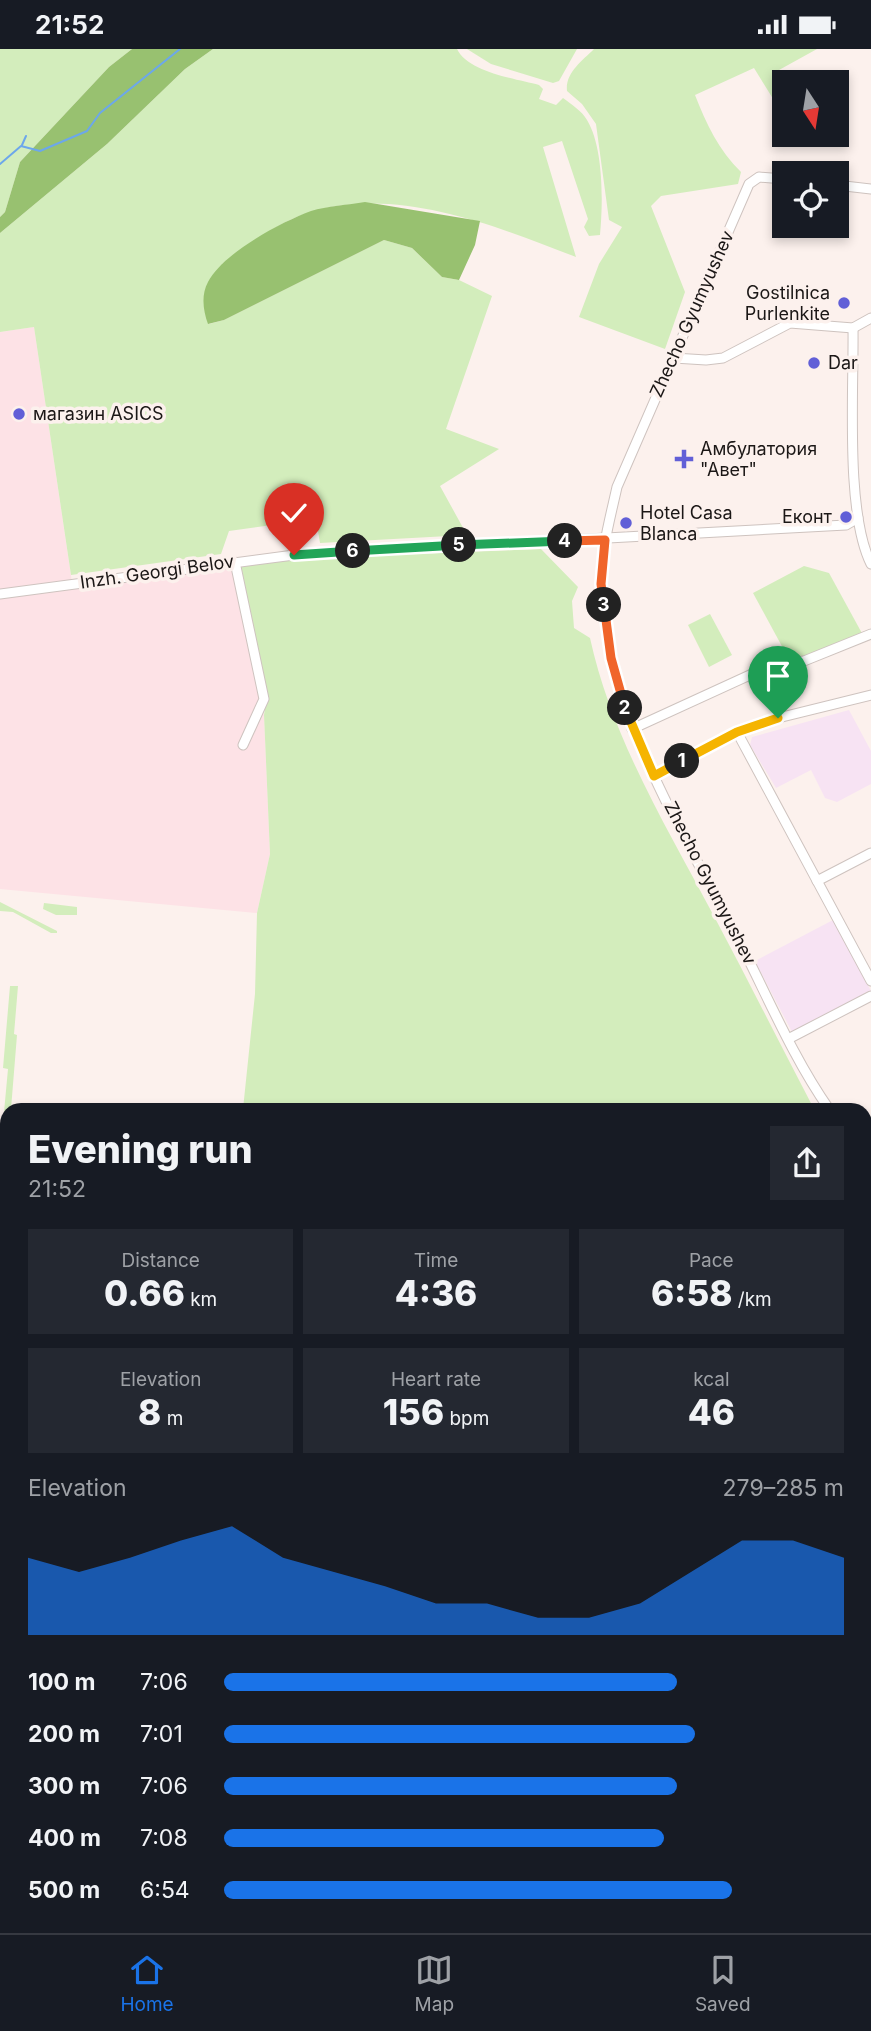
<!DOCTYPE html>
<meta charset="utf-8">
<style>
:root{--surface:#171b24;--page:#242831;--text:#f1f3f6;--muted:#9ea1a6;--line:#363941;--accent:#1a73e8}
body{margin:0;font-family:Inter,sans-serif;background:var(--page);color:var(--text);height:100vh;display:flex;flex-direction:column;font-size:26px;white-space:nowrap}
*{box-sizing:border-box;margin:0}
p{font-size:23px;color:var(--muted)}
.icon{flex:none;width:38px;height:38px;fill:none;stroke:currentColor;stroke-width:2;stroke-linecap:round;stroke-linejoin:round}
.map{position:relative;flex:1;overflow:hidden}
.panel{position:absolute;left:0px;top:1054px;width:872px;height:831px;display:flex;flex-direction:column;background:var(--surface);border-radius:21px 21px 0 0;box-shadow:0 4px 10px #0003}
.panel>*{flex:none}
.needle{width:46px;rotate:168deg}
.controls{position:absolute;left:772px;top:21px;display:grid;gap:14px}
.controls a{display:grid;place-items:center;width:77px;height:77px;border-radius:0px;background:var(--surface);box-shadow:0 4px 10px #0003;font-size:35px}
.pin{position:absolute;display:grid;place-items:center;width:60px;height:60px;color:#fff;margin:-72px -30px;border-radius:50% 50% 50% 0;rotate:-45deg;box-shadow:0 0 7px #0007}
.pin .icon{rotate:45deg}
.km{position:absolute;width:35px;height:35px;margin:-18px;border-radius:50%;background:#222;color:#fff;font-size:19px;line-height:35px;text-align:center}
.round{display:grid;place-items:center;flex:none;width:74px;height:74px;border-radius:0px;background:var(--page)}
.summary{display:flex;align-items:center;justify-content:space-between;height:119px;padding:0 28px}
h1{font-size:38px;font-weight:800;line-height:52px}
.metrics{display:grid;grid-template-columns:repeat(3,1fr);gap:10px;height:119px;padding:7px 28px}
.metrics div{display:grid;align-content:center;border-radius:0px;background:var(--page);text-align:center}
.metrics b{font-size:35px;font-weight:800}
.metrics small{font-size:19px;font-weight:400}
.metrics p{font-size:19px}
.chart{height:196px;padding:14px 28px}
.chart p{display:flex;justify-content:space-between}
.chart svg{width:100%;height:126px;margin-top:7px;fill:var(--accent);opacity:.7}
ul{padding:0 28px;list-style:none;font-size:23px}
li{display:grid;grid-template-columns:112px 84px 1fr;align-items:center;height:52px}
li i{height:18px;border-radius:9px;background:var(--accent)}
.status{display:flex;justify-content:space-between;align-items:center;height:49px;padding:0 35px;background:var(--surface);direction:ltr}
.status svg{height:19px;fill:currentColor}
.tabs{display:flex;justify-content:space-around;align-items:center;height:98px;border-top:2px solid var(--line);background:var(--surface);font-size:19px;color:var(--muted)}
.tabs a{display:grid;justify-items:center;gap:4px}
.tabs .selected{color:var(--accent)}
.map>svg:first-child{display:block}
.industrial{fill:#fde2e6}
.education{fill:#f7e3f3}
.green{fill:#d3edbc}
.forest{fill:#98c170}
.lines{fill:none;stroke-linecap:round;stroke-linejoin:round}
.stream{stroke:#6ca7eb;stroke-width:2}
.minor-casing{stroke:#cec3bf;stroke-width:11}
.highway-casing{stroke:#cec3bf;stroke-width:15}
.minor{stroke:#fff;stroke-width:9}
.highway{stroke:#fff;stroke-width:12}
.split-1-casing{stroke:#fff;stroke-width:14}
.split-2-casing{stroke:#fff;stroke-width:14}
.split-3-casing{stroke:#fff;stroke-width:14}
.split-4-casing{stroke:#fff;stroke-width:14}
.split-5-casing{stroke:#fff;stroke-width:14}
.split-6-casing{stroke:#fff;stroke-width:14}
.split-7-casing{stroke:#fff;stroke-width:14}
.split-1{stroke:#f5b400;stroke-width:9}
.split-2{stroke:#f5b400;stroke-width:9}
.split-3{stroke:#f0652b;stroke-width:9}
.split-4{stroke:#f0652b;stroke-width:9}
.split-5{stroke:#22a559;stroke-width:9}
.split-6{stroke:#22a559;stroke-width:9}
.split-7{stroke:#22a559;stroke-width:9}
.poi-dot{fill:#615fd7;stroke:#fcf1ed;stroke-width:2.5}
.labels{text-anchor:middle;stroke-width:7;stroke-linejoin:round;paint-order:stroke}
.poi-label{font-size:18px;fill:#1b1716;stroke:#fcf1ed;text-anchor:start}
.street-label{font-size:18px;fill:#1b1716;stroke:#fcf1ed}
</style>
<div class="status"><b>21:52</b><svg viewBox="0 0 49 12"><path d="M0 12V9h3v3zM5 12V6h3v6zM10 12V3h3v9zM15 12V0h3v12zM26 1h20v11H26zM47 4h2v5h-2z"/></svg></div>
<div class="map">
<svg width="871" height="1884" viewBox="0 0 871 1884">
<rect width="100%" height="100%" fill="#fcf1ed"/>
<!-- industrial -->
<path class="industrial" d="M34,278L73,540L231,518L264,666L270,805L257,864L0,840V283Z"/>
<!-- education -->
<g class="education">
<path d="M849,661L871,702V735L837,753L825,749L811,721L776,739L750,696L752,688Z"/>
<path d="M833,871L871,942L792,983L755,912Z"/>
<path d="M871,1428V1638L865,1633L864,1434Z"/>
</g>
<!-- green -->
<g class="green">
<path d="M0,0H132L109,18L20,113L5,163L0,168Z"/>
<path d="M213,0H457C468,23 516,30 539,36L543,40L539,50L556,56L563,49C571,55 582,62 587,71C604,99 603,155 600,186L589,187L584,178L588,170L562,92L543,98L576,208C496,177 400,138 314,162C281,171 249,195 222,215L209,275L224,271L384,191L412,199L442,228L459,231L492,247L446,380L499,400L440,437L467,486L320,494L316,470L229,482L221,505L71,526L34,278L0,283V184L107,95L185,20Z"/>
<path d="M467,0H577L559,32L553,34L491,15Z"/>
<path d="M594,0H817L779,21L778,54L775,53L754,19L695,46C706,74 719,102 741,123L738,135L661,147L651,157L685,243L665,300L579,268L599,215L622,178L609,171L596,75L582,55L567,42C565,24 582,12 594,0Z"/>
<path d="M541,500L578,538L572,552L574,579L590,589C612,690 668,780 716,871C749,933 781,997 814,1060H243L255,945L257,864L270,805L264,666L267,647L241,517L288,510Z"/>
<path d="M804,517L829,524L864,588L791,614L753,544Z"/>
<path d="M710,565L732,606L709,618L688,576Z"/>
<path d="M0,853L57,882V884H51L13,863L0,862Z"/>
<path d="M44,854L77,858V866H56L43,860Z"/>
<path d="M10,937H18L14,985L17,986L11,1060L4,1063L8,1020L3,1019Z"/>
<path d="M0,1127L7,1128V1218L0,1223Z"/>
<path d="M865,1233L871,1234V1428L865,1434Z"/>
<path d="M871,1435V1493L865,1502V1444Z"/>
<path d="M865,1731L871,1736V1832L865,1827Z"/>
<path d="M0,1832L7,1844V1878H28L31,1884H0Z"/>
<path d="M423,1878H754L749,1884H431Z"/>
</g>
<!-- forest -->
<g class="forest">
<path d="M132,0H213L185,20L107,95L0,184V168L5,163L20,113L109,18Z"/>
<path d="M365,153L480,172L475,196L459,231L442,228L412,199L384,191L224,271L208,275C203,261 201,246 208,233C223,204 281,173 311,162C327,157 348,156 365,153Z"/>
</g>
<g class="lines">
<!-- stream -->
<g class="stream">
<path d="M22,96L26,87"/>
<path d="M0,115L21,97L40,102L87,82L100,64L180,0"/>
</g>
<defs>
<g id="minor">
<path d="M784,130L759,128L749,135L617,438C610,470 600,504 602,537C608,664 677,772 734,882C765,941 791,1006 829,1060"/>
<path d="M836,136L871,140"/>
<path d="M853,279C854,340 845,463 871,515"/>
<path d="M674,309L706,311L723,309L790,274L853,279L871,269"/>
<path d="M235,513L264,650L243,696"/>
<path d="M0,545L294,506L846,476L858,469"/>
<path d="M632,680L765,619L804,612L871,585"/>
<path d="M737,683L871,932"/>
<path d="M654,727L737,683L778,669L871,646"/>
<path d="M817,832L871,804"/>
<path d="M790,989L871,947"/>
<path d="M864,1106L871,1113"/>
<path d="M0,1554L7,1560"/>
<path d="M864,1643L871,1647"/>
<path d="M0,1646L7,1652"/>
<path d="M290,1878L298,1884"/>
<path d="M411,1878L419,1884"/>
<path d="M232,1884L233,1878"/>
</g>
<g id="highway">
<path d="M0,1570L7,1573"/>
<path d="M0,1583L7,1589"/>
<path d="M0,1608L7,1613"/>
<path d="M342,1878L350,1884"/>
<path d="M374,1878L382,1884"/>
</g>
</defs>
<!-- minor casing -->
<use href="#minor" class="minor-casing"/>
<!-- highway casing -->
<use href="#highway" class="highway-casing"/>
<!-- minor -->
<use href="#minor" class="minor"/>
<!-- highway -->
<use href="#highway" class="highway"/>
</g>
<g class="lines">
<defs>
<path id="split-1" d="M682,712L737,683L778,669"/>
<path id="split-2" d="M625,659L654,727L682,712"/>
<path id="split-3" d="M604,556L611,609L625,659"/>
<path id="split-4" d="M565,492L605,491L601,535L604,556"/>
<path id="split-5" d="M459,496L565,492"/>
<path id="split-6" d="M353,502L459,496"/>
<path id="split-7" d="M294,506L353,502"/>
</defs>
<!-- split-1 casing -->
<use href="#split-1" class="split-1-casing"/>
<!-- split-2 casing -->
<use href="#split-2" class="split-2-casing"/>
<!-- split-3 casing -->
<use href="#split-3" class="split-3-casing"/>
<!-- split-4 casing -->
<use href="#split-4" class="split-4-casing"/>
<!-- split-5 casing -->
<use href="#split-5" class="split-5-casing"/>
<!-- split-6 casing -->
<use href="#split-6" class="split-6-casing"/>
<!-- split-7 casing -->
<use href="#split-7" class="split-7-casing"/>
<!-- split-1 -->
<use href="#split-1" class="split-1"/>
<!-- split-2 -->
<use href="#split-2" class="split-2"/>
<!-- split-3 -->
<use href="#split-3" class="split-3"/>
<!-- split-4 -->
<use href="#split-4" class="split-4"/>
<!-- split-5 -->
<use href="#split-5" class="split-5"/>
<!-- split-6 -->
<use href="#split-6" class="split-6"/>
<!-- split-7 -->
<use href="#split-7" class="split-7"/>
</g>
<!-- markers -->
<g class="poi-dot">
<circle cx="844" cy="254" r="7"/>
<circle cx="814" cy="314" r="7"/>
<circle cx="19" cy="365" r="7"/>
<path d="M680.5 399.5h7v7h7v7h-7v7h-7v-7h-7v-7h7z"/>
<circle cx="846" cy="468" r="7"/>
<circle cx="626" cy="474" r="7"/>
</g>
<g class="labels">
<!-- poi labels -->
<g class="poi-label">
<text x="830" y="250" text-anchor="end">Gostilnica<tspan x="830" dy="21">Purlenkite</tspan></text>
<text x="828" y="320">Dar</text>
<text x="33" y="371">магазин ASICS</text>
<text x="700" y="406">Амбулатория<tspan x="700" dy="21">"Авет"</tspan></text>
<text x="640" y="470">Hotel Casa<tspan x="640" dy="21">Blanca</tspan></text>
<text x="832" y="474" text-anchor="end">Еконт</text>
</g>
<!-- street labels -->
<g class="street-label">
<text transform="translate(692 265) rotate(-66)" y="6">Zhecho Gyumyushev</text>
<text transform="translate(157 523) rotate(-8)" y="6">Inzh. Georgi Belov</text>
<text transform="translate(710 834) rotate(63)" y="6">Zhecho Gyumyushev</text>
</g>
</g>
</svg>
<div class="controls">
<a><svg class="needle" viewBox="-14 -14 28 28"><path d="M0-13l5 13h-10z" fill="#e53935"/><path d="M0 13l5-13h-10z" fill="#9ea1a6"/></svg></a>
<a><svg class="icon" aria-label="locate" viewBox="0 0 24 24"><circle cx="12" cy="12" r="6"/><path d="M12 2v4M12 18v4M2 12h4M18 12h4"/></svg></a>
</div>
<div class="pin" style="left:778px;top:669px;background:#1e9e55"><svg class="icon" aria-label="arrive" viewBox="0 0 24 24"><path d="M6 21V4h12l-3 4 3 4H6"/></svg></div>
<div class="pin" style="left:294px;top:506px;background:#d93025"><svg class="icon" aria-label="check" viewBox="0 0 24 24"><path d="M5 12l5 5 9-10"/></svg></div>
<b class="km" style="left:682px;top:712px">1</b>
<b class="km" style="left:625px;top:659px">2</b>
<b class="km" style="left:604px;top:556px">3</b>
<b class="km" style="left:565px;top:492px">4</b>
<b class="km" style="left:459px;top:496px">5</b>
<b class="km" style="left:353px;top:502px">6</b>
<section class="panel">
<div class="summary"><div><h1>Evening run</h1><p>21:52</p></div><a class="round"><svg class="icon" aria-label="share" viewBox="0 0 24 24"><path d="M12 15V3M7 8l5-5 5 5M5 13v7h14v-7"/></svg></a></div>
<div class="metrics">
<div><p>Distance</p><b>0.66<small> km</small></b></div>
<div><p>Time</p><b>4:36</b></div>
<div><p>Pace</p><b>6:58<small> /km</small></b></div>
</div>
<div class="metrics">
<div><p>Elevation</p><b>8<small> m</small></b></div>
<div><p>Heart rate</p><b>156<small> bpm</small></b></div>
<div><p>kcal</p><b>46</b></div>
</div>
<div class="chart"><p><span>Elevation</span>279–285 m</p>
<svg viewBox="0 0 160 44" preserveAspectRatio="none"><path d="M0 44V17L10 22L20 17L30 11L40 6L50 17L60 22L70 27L80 33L90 33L100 38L110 38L120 33L130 22L140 11L150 11L160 17V44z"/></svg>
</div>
<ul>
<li><b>100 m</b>7:06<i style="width:73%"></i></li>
<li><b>200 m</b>7:01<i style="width:76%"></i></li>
<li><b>300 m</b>7:06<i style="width:73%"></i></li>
<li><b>400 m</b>7:08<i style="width:71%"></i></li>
<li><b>500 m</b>6:54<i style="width:82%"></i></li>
</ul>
</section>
</div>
<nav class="tabs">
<a class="selected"><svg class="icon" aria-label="home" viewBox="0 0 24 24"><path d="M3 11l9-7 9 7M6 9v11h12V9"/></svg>Home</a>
<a><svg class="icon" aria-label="map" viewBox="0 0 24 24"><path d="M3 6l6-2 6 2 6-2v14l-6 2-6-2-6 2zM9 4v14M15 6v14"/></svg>Map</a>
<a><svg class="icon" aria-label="saved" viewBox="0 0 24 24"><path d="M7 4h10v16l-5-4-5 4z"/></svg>Saved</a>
</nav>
